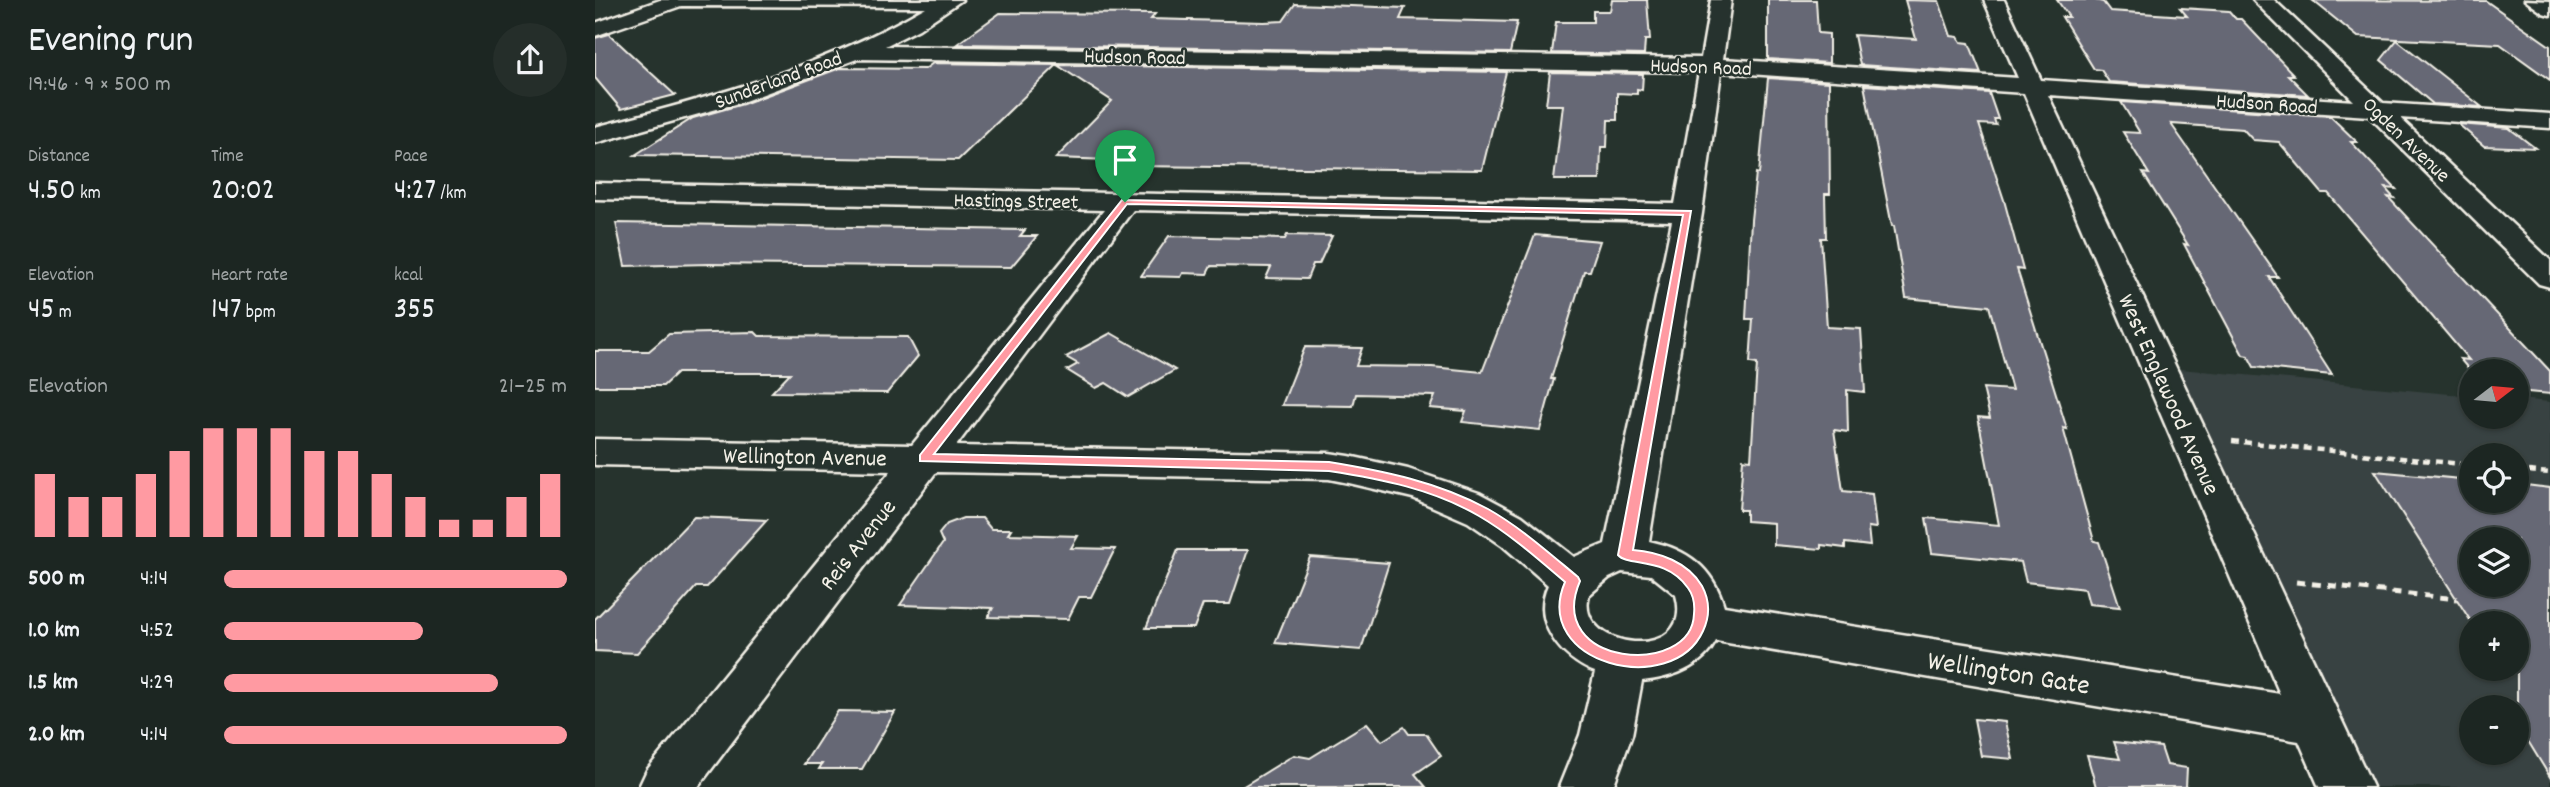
<!DOCTYPE html>
<meta charset="utf-8">
<style>
:root{--surface:#1c2622;--page:#252e2a;--text:#f1f3f6;--muted:#a0a5a5;--line:#3a4340;--accent:#ff9aa2}
body{margin:0;font-family:Dekko,sans-serif;background:var(--page);color:var(--text);height:100vh;display:flex;flex-direction:column;font-size:26px;white-space:nowrap}
*{box-sizing:border-box;margin:0}
p{font-size:23px;color:var(--muted)}
.icon{flex:none;width:38px;height:38px;fill:none;stroke:currentColor;stroke-width:2;stroke-linecap:round;stroke-linejoin:round}
.map{position:relative;flex:1;overflow:hidden}
.sheet{display:flex;flex-direction:column;background:var(--surface);width:595px}
.sheet>*{flex:none}
.needle{width:46px;rotate:74deg}
.buttons{position:absolute;left:1864px;top:359px;display:grid;gap:14px}
.buttons a{display:grid;place-items:center;width:70px;height:70px;border-radius:50%;background:var(--surface);box-shadow:0 2px 5px #0004,0 0 0 2px var(--line);font-size:35px}
.pin{position:absolute;display:grid;place-items:center;width:60px;height:60px;color:#fff;margin:-72px -30px;border-radius:50% 50% 50% 0;rotate:-45deg;box-shadow:0 0 7px #0007}
.pin .icon{rotate:45deg}
.round{display:grid;place-items:center;flex:none;width:74px;height:74px;border-radius:37px;background:var(--page)}
.summary{display:flex;align-items:center;justify-content:space-between;height:119px;padding:0 28px}
h1{font-size:38px;font-weight:600;line-height:52px}
.metrics{display:grid;grid-template-columns:repeat(3,1fr);gap:10px;height:119px;padding:7px 28px}
.metrics div{display:grid;align-content:center}
.metrics b{font-size:30px;font-weight:600}
.metrics small{font-size:19px;font-weight:400}
.metrics p{font-size:19px}
.chart{height:196px;padding:14px 28px}
.chart p{display:flex;justify-content:space-between}
.chart svg{width:100%;height:126px;margin-top:7px;stroke:var(--accent);stroke-width:6}
ul{padding:0 28px;list-style:none;font-size:23px}
li{display:grid;grid-template-columns:112px 84px 1fr;align-items:center;height:52px}
li i{height:18px;border-radius:9px;background:var(--accent)}
main{display:flex;flex:1;min-height:0}
.map>svg:first-child{display:block}
.built{fill:#394342;fill-rule:evenodd}
.building{fill:#666774;stroke:#f4f1e8;stroke-width:2;fill-rule:evenodd}
.lines{fill:none;stroke-linecap:round;stroke-linejoin:round}
.minor-casing{stroke:#f4f1e8;stroke-width:5}
.path-far1{stroke:#f4f1e8;stroke-width:4.5;stroke-dasharray:7 5;stroke-linecap:butt}
.path{stroke:#f4f1e8;stroke-width:5;stroke-dasharray:9 7;stroke-linecap:butt}
.minor{fill:#26332d;fill-rule:evenodd}
.route{fill:#ff9aa2;stroke:#fff;stroke-width:2;fill-rule:evenodd}
.labels{text-anchor:middle;stroke-width:5;stroke-linejoin:round;paint-order:stroke}
.far-street-label{font-size:21px;fill:#f4f1e8;stroke:#26332d}
.street-label{font-size:24px;fill:#f4f1e8;stroke:#26332d}
.near-street-label{font-size:28px;fill:#f4f1e8;stroke:#26332d}
</style>
<main>
<section class="sheet">
<div class="summary"><div><h1>Evening run</h1><p>19:46 · 9 × 500 m</p></div><a class="round"><svg class="icon" aria-label="share" viewBox="0 0 24 24"><path d="M12 15V3M7 8l5-5 5 5M5 13v7h14v-7"/></svg></a></div>
<div class="metrics">
<div><p>Distance</p><b>4.50<small> km</small></b></div>
<div><p>Time</p><b>20:02</b></div>
<div><p>Pace</p><b>4:27<small> /km</small></b></div>
</div>
<div class="metrics">
<div><p>Elevation</p><b>45<small> m</small></b></div>
<div><p>Heart rate</p><b>147<small> bpm</small></b></div>
<div><p>kcal</p><b>355</b></div>
</div>
<div class="chart"><p><span>Elevation</span>21–25 m</p>
<svg viewBox="0 0 160 44" preserveAspectRatio="none"><path d="M5 44V22M15 44V30M25 44V30M35 44V22M45 44V14M55 44V6M65 44V6M75 44V6M85 44V14M95 44V14M105 44V22M115 44V30M125 44V38M135 44V38M145 44V30M155 44V22"/></svg>
</div>
<ul>
<li><b>500 m</b>4:14<i style="width:100%"></i></li>
<li><b>1.0 km</b>4:52<i style="width:58%"></i></li>
<li><b>1.5 km</b>4:29<i style="width:80%"></i></li>
<li><b>2.0 km</b>4:14<i style="width:100%"></i></li>
</ul>
</section>
<div class="map">
<svg width="1955" height="787" viewBox="0 0 1955 787">
<rect width="100%" height="100%" fill="#26332d"/>
<filter id="ink" filterUnits="userSpaceOnUse"><feTurbulence type="fractalNoise" baseFrequency=".0143" numOctaves="2"/><feDisplacementMap in="SourceGraphic" scale="14" xChannelSelector="R" yChannelSelector="G"/><feConvolveMatrix kernelMatrix="1 2 1 2 8 2 1 2 1" color-interpolation-filters="sRGB"/></filter>
<g filter="url(#ink)">
<!-- built -->
<path class="built" d="M1563,367L1876,396V416H1922V399L1955,402V787H1751ZM1876,455H1922V500H1876ZM1876,539H1922V584H1876ZM1876,623H1922V668H1876ZM1876,707H1922V752H1876Z"/>
<!-- building -->
<g class="building">
<path d="M1017,0H1052L1055,40H1050L1049,55L957,53L961,22H998V11H1015Z"/>
<path d="M1173,0H1221L1223,33L1234,34V63L1173,59Z"/>
<path d="M1310,0L1344,1L1356,36L1363,37L1366,42L1374,43L1386,73L1265,65L1259,35L1321,39Z"/>
<path d="M1462,0H1500L1508,2L1515,11L1592,16L1585,8L1634,11L1641,19H1646L1699,75H1693L1713,95L1514,82L1506,70L1499,69L1467,17H1474Z"/>
<path d="M1717,0L1891,1L1955,46V80L1905,44L1763,37Z"/>
<path d="M700,4L810,8L805,19L922,22L915,53L362,44L405,13L560,14L556,19L669,22L688,21Z"/>
<path d="M14,34L80,95L26,109L0,78V38Z"/>
<path d="M1802,40L1887,107L1838,104L1786,60Z"/>
<path d="M338,63L911,72L887,170L538,166L542,161L461,158L517,101L462,65L363,160L40,155L98,118L148,104L245,68L330,69Z"/>
<path d="M955,72L1048,74L1047,90L1042,89V94L1022,93V120H1013L1012,147H1006L1005,180H959L968,105H951Z"/>
<path d="M1173,78L1234,82L1235,194H1230L1231,238H1226L1232,327L1266,329L1270,392L1252,390L1253,432L1239,430L1248,491L1277,494L1281,528L1273,527L1275,546L1250,543V548L1226,545V549L1179,545V523L1151,521V510H1144L1148,459L1156,460L1162,364L1155,363L1158,319H1151L1156,220L1161,173L1164,174Z"/>
<path d="M1269,85L1394,93L1403,119H1399L1401,125L1384,124L1409,200L1428,270L1422,269L1472,429L1468,428L1499,541L1504,542L1525,607L1494,604L1490,589L1431,582L1426,562L1337,553L1331,518L1404,525L1383,417L1395,418L1388,388L1417,390L1394,306L1311,298L1299,226H1297Z"/>
<path d="M1526,102L1735,116L1762,142H1756L1801,189L1790,188L1799,198L1793,197L1955,371V394L1922,391V371L1876,372L1865,359L1874,360L1733,193H1727L1684,142L1658,140L1648,129L1576,124L1683,277H1674L1737,375L1659,367L1653,356L1648,355L1589,244L1593,245L1548,173L1554,174L1528,132L1545,133Z"/>
<path d="M1863,124L1914,128L1940,148L1889,146Z"/>
<path d="M21,223L430,230L425,236H442L416,267L114,264L30,266Z"/>
<path d="M692,235L737,236L724,264H718L712,279L671,278L676,267L616,266L612,274L588,273L586,277L546,276L574,236L690,239Z"/>
<path d="M940,235L1005,241L995,271H989L956,379H959L945,430L867,422L871,411L835,408L840,396L761,394L758,406L687,405L710,347L767,348L761,366L837,367L887,372Z"/>
<path d="M160,332L164,336L313,337L323,356L292,393L177,392L195,373H82L68,386H0V351H54L74,334Z"/>
<path d="M516,333L580,370L533,397L511,383L501,388L472,370L483,364L471,357Z"/>
<path d="M1780,471L1876,480V500H1922V484L1955,488V777L1922,723V673L1906,668H1922V623H1877ZM1876,539H1922V584H1876Z"/>
<path d="M99,517L172,520L112,587H101L42,653L0,651V619Z"/>
<path d="M368,518H387L396,529H416L413,534L483,536L476,548L520,549L496,597H484L473,619L393,617L398,608L305,605L348,543L344,534L352,524Z"/>
<path d="M583,550H653L635,604H608L599,628H551Z"/>
<path d="M715,557L794,563L766,650L680,643Z"/>
<path d="M243,711L300,712L267,769H224L227,764H209Z"/>
<path d="M1379,719L1410,722L1418,759L1386,756Z"/>
<path d="M772,723L787,741L809,727L814,734H831L846,756L820,774L831,787H647L699,755L715,758Z"/>
<path d="M1519,742L1566,747L1572,765L1592,768L1591,787H1501L1492,755L1525,759Z"/>
</g>
<g class="lines">
<defs>
<g id="minor">
<path d="M65,0H367L324,29L290,46L1106,58L1116,0H1136L1128,59L1423,78L1389,0H1409L1446,80L1759,101L1658,0H1679L1788,103L1955,114V128L1805,118L1955,260V287L1944,284L1774,116L1453,95L1778,787H1724L1704,741L1121,641C1107,668 1076,678 1047,681L1037,735L1018,787H964L985,735L1000,672C966,659 936,622 953,585L908,546L873,522L818,498L754,483L734,479L341,472L103,787H44L52,770L296,471L0,465V439L317,445L509,210L0,199V183L1080,204L1104,72L262,59L147,102L0,143V127C114,98 229,67 331,7L86,6L0,36V23ZM1126,72L1429,93L1685,694L1129,606C1118,568 1092,549 1054,541L1107,213ZM538,210L1077,221L1010,544L979,557L927,516L884,493L813,469L754,456L734,453L361,446ZM1027,572L1056,575L1081,595C1101,665 978,650 994,595L1014,578Z"/>
<path d="M1930,0L1955,1V15L1948,13Z"/>
</g>
</defs>
<!-- minor casing -->
<use href="#minor" class="minor-casing"/>
<!-- path-far1 -->
<g class="path-far1">
<path d="M1637,441L1876,465"/>
<path d="M1922,470L1955,473"/>
</g>
<!-- path -->
<path class="path" d="M1701,582L1862,599"/>
<!-- minor -->
<use href="#minor" class="minor"/>
</g>
</g>
<!-- route -->
<path class="route" d="M527,200L1096,211L1038,550C1064,552 1093,562 1107,586C1115,601 1115,616 1108,631C1077,699 935,664 970,582C943,559 915,534 884,516C838,489 786,479 734,471L325,461V455ZM532,204L1088,215L1023,555C1033,567 1071,556 1093,588C1099,596 1100,604 1099,614C1097,678 948,667 985,581L983,577C954,553 925,527 893,509C843,482 789,471 734,462L339,454Z"/>
<g class="labels">
<!-- far-street labels -->
<g class="far-street-label">
<text transform="translate(540 56) rotate(1)" y="7">Hudson Road</text>
<text transform="translate(1106 66) rotate(2)" y="7">Hudson Road</text>
<text transform="translate(183 79) rotate(-20)" y="7">Sunderland Road</text>
<text transform="translate(1672 103) rotate(4)" y="7">Hudson Road</text>
<text transform="translate(1812 139) rotate(44)" y="7">Ogden Avenue</text>
<text transform="translate(421 200) rotate(1)" y="7">Hastings Street</text>
</g>
<!-- street labels -->
<g class="street-label">
<text transform="translate(1575 394) rotate(66)" y="8">West Englewood Avenue</text>
<text transform="translate(210 456) rotate(1)" y="8">Wellington Avenue</text>
<text transform="translate(262 544) rotate(-52)" y="8">Reis Avenue</text>
</g>
<!-- near-street labels -->
<g class="near-street-label">
<text transform="translate(1414 671) rotate(9)" y="10">Wellington Gate</text>
</g>
</g>
</svg>
<div class="buttons">
<a><svg class="needle" viewBox="-14 -14 28 28"><path d="M0-13l5 13h-10z" fill="#e53935"/><path d="M0 13l5-13h-10z" fill="#a0a5a5"/></svg></a>
<a><svg class="icon" aria-label="locate" viewBox="0 0 24 24"><circle cx="12" cy="12" r="6"/><path d="M12 2v4M12 18v4M2 12h4M18 12h4"/></svg></a>
<a><svg class="icon" aria-label="layers" viewBox="0 0 24 24"><path d="M12 4l9 5-9 5-9-5zM3 14l9 5 9-5"/></svg></a>
<a>+</a>
<a>−</a>
</div>
<div class="pin" style="left:530px;top:202px;background:#1e9e55"><svg class="icon" aria-label="arrive" viewBox="0 0 24 24"><path d="M6 21V4h12l-3 4 3 4H6"/></svg></div>
</div>
</main>
